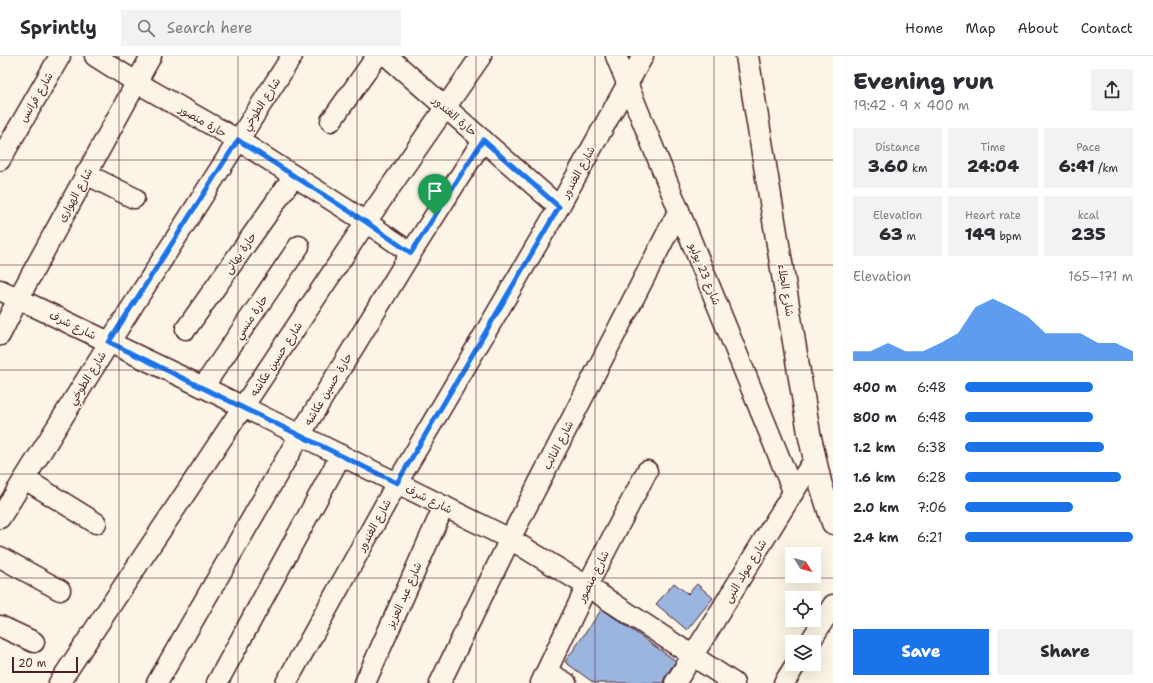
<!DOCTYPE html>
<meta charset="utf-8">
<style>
:root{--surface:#fff;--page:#f2f2f3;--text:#2b2b33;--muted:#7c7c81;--line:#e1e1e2;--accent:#1a73e8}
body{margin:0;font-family:"Shantell Sans","Playpen Sans Arabic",sans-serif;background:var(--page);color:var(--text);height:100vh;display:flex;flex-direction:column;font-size:15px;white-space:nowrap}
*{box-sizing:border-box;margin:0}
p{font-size:13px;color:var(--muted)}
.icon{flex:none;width:22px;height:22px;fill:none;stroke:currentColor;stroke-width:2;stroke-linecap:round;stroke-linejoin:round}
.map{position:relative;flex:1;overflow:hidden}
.drawer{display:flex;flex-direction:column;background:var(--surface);width:320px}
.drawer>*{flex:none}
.needle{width:26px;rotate:127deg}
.fabs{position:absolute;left:785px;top:491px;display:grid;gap:8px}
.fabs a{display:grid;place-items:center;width:36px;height:36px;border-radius:0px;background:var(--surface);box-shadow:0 4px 16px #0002;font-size:20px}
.scale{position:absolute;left:12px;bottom:10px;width:66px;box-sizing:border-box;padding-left:4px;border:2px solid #4a1f2b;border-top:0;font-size:11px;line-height:14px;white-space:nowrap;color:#4a1f2b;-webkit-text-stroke:3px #fcf5e5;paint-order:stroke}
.pin{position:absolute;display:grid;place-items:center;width:34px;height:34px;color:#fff;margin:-41px -17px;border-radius:50% 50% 50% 0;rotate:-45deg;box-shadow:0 0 4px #0007}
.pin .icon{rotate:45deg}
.round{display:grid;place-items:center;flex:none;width:42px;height:42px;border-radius:0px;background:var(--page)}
.overview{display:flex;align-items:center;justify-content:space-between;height:68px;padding:0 20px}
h1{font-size:22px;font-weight:800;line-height:30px}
.figures{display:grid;grid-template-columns:repeat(3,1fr);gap:6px;height:68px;padding:4px 20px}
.figures div{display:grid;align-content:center;border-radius:0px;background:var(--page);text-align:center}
.figures b{font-size:17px;font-weight:800}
.figures small{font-size:11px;font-weight:400}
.figures p{font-size:11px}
.chart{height:112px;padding:8px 20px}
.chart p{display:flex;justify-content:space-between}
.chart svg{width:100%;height:72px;margin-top:4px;fill:var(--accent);opacity:.7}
.cta{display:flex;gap:8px;margin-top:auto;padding:8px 20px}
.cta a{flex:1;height:46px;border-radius:0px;background:var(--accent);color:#fff;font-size:16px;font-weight:800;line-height:46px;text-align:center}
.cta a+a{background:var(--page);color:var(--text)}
ul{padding:0 20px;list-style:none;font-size:13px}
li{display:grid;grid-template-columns:64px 48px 1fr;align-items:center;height:30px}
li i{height:10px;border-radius:5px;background:var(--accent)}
header{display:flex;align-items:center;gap:24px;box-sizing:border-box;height:56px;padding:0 20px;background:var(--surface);border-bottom:1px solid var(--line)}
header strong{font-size:19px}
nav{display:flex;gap:22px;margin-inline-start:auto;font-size:14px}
.search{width:280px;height:36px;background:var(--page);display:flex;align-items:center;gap:10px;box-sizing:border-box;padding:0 14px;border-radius:0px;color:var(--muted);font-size:15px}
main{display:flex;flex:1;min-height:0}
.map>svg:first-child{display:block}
.building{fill:#9bb5e1;stroke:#4a1f2b}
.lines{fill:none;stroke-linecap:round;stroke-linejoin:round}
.minor-casing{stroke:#4a1f2b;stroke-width:23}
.trunk-casing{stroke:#4a1f2b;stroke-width:25}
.minor{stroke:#fcf5e5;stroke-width:20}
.trunk{stroke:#fcf5e5;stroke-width:22}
.route-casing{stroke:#fff;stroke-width:8}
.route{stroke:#1a73e8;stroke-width:5}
.grid{fill:none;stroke:#4a1f2b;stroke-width:1;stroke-opacity:0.55}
.labels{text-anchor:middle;stroke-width:3;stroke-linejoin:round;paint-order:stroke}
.street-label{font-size:11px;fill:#4a1f2b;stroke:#fcf5e5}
</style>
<header>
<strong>Sprintly</strong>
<div class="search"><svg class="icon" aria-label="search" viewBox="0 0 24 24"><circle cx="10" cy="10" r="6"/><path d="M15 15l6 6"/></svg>Search here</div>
<nav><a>Home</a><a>Map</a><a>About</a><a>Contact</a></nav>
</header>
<main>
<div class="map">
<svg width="833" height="627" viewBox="0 0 833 627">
<rect width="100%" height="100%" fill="#fcf5e5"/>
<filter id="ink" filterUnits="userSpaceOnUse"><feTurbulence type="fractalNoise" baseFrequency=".025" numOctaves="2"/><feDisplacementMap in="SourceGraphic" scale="8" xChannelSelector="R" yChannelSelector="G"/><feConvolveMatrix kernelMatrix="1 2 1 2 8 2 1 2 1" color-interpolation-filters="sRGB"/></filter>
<g filter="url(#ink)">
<!-- building -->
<g class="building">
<path d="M674,527L688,538L697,528L713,542L687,574L656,548Z"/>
<path d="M602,553L676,605L665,621L663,627H594L565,606Z"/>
</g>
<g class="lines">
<defs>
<g id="minor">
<path d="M95,0L136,26L238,84L366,166L411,197"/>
<path d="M387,0L559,151"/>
<path d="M616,0L793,435"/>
<path d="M331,65L377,0"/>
<path d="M0,104L60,0"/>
<path d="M86,118L134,142"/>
<path d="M0,234L203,331L510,483L587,530L734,627"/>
<path d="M186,273L294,120"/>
<path d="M0,279L18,243L151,0"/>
<path d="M203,331L299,190"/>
<path d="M25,423L96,467"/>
<path d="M0,462L109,287L292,0"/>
<path d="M0,501L60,534"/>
<path d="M0,570L34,586"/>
<path d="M810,586L833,549"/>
<path d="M547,616L566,627"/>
<path d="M59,627L366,166L481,0"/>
<path d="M157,627L300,379L411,197L483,84"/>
<path d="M217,627L341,399"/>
<path d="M286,627L397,427L559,151L643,0"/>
<path d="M365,627L444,450"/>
<path d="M440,627L510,483L679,154"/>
<path d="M541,627L587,530L647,415"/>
<path d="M675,627C724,553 766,476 815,403"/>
<path d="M784,627L796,608"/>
</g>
<path id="trunk" d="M747,0L809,377L820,426L833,467"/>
</defs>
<!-- minor casing -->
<use href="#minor" class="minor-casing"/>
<!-- trunk casing -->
<use href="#trunk" class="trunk-casing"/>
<!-- minor -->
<use href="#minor" class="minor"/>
<!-- trunk -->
<use href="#trunk" class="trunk"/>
</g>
</g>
<g class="lines" filter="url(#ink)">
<defs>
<path id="route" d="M238,84L366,166L411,197L483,84L559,151L397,427L109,286Z"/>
</defs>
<!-- route casing -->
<use href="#route" class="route-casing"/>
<!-- route -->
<use href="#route" class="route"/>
</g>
<!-- grid -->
<path class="grid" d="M119,0V627M238,0V627M357,0V627M476,0V627M595,0V627M714,0V627M0,104H833M0,209H833M0,314H833M0,418H833M0,522H833"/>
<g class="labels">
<!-- street labels -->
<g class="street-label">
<text transform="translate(36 41) rotate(-60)" y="4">شارع فرانس</text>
<text transform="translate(261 48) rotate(-57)" y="4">شارع الطوخي</text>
<text transform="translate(455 60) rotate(41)" y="4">حارة الغندور</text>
<text transform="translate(203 65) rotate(30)" y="4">حارة منصور</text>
<text transform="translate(578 116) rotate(-61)" y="4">شارع الغندور</text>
<text transform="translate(75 139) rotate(-61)" y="4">شارع الهوارى</text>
<text transform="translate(240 197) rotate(-55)" y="4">حارة بهائى</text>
<text transform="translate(705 218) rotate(68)" y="4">شارع 23 يوليو</text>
<text transform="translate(786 234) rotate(81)" y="4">شارع الجلاء</text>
<text transform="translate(251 261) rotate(-56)" y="4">حارة منسي</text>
<text transform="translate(73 269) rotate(26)" y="4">شارع شرف</text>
<text transform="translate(276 303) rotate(-57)" y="4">شارع حسين عكاشه</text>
<text transform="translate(87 322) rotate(-58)" y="4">شارع الطوخي</text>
<text transform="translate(328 333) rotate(-59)" y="4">حارة حسين عكاشه</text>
<text transform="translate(558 389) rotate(-63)" y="4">شارع النائب</text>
<text transform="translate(429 443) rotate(26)" y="4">شارع شرف</text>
<text transform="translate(374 469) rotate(-61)" y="4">شارع الغندور</text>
<text transform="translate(745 515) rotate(-59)" y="4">شارع مولد النبى</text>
<text transform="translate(593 520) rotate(-63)" y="4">شارع منصور</text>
<text transform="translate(404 539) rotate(-66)" y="4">شارع عبد العزيز</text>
</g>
</g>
</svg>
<div class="fabs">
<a><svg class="needle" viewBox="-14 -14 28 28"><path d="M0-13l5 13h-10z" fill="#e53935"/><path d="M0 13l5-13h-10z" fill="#7c7c81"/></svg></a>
<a><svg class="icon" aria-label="locate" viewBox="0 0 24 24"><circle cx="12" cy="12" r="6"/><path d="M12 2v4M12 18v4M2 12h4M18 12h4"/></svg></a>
<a><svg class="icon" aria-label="layers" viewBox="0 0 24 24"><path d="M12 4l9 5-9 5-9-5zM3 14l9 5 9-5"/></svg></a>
</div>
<div class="scale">20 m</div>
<div class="pin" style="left:435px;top:159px;background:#1e9e55"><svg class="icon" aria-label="arrive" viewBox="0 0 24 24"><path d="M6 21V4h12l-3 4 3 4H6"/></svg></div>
</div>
<section class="drawer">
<div class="overview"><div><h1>Evening run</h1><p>19:42 · 9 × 400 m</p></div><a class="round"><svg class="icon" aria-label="share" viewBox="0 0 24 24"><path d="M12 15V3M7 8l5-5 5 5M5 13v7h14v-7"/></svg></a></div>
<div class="figures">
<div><p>Distance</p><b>3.60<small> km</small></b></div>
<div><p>Time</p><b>24:04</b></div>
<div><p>Pace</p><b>6:41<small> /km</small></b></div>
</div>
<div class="figures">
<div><p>Elevation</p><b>63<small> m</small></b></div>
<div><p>Heart rate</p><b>149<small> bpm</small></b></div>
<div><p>kcal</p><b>235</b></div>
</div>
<div class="chart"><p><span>Elevation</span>165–171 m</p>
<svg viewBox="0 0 160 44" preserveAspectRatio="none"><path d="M0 44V38L10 38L20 33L30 38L40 38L50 33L60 27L70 11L80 6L90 11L100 17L110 27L120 27L130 27L140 33L150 33L160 38V44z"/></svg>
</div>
<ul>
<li><b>400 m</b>6:48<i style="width:76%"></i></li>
<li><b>800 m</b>6:48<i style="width:76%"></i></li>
<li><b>1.2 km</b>6:38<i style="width:83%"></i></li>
<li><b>1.6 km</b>6:28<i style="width:93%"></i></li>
<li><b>2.0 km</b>7:06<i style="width:64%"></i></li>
<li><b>2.4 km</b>6:21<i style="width:100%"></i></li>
</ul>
<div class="cta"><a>Save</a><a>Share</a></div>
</section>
</main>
